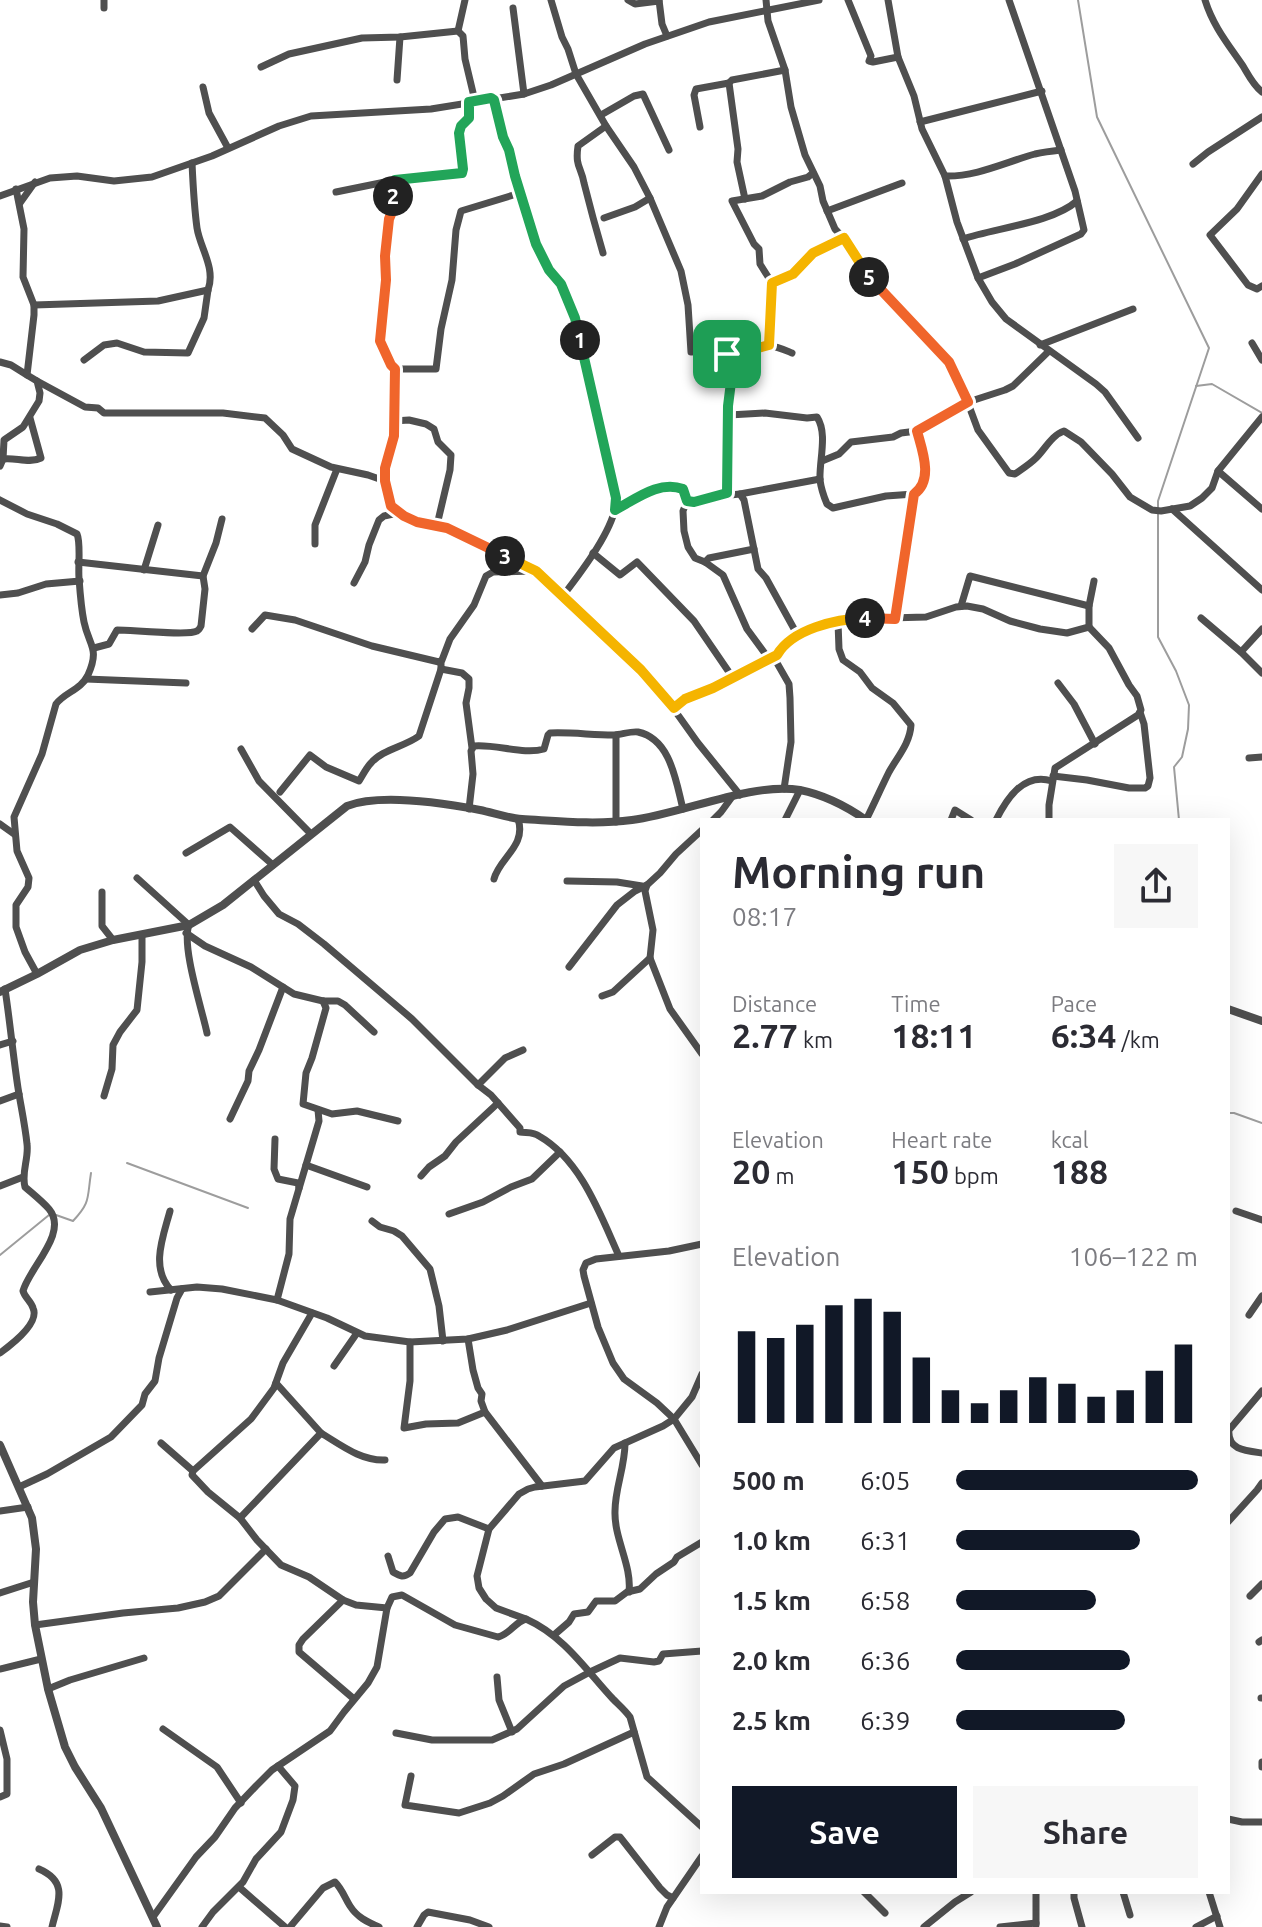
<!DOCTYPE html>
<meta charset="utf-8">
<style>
:root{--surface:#fff;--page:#f7f7f7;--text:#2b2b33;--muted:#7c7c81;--accent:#111827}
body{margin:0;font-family:Ubuntu,sans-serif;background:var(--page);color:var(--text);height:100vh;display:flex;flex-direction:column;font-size:30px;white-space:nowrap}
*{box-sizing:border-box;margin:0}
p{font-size:26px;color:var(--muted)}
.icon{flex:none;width:44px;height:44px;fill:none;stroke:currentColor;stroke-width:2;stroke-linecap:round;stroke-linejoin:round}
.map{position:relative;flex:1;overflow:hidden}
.sheet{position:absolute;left:700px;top:818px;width:530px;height:1076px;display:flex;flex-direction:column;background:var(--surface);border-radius:0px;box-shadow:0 8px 32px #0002}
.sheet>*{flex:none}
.pin{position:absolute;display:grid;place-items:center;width:68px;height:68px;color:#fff;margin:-34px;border-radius:16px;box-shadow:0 4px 12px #0006}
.km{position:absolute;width:40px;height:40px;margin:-20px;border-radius:50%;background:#222;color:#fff;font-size:22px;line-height:40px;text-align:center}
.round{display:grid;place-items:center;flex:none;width:84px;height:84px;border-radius:0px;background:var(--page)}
.summary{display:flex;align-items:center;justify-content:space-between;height:136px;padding:0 32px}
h1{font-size:44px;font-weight:700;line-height:60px}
.metrics{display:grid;grid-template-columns:repeat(3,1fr);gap:12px;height:136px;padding:8px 32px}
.metrics div{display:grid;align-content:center}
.metrics b{font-size:34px;font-weight:700}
.metrics small{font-size:22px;font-weight:400}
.metrics p{font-size:22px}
.chart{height:224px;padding:16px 32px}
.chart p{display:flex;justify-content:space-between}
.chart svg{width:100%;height:144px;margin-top:8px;stroke:var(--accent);stroke-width:6}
.action{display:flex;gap:16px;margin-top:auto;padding:16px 32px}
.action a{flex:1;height:92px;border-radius:0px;background:var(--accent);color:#fff;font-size:32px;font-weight:700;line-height:92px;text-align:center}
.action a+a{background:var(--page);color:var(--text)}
ul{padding:0 32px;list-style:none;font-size:26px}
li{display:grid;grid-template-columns:128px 96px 1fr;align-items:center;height:60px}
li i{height:20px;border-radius:10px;background:var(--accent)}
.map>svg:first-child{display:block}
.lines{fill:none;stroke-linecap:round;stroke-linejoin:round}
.stream{stroke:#9d9d9d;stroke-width:2}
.minor{stroke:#4f4f4f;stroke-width:7}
.tertiary{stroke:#4f4f4f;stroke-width:8}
.split-1-casing{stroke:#fff;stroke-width:16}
.split-2-casing{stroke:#fff;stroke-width:16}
.split-3-casing{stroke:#fff;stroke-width:16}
.split-4-casing{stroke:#fff;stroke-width:16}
.split-5-casing{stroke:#fff;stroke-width:16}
.split-6-casing{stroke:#fff;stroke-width:16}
.split-1{stroke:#22a559;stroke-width:10}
.split-2{stroke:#22a559;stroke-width:10}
.split-3{stroke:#f0652b;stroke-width:10}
.split-4{stroke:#f5b400;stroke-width:10}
.split-5{stroke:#f0652b;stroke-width:10}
.split-6{stroke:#f5b400;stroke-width:10}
</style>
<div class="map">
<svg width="1262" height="1927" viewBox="0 0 1262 1927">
<rect width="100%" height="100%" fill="#fff"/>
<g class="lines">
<!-- stream -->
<g class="stream">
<path d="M1078,0L1097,117L1209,348L1158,501V637L1176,671L1189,705L1188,729L1182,757L1174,767L1179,820"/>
<path d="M1196,386L1212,384L1262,413"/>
<path d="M1228,1113H1234L1262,1123"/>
<path d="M127,1163L248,1208"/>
<path d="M56,1215L73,1221C91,1202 87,1198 91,1173"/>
<path d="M0,1255L49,1215"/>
</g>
<!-- minor -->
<g class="minor">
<path d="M104,0V8"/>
<path d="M551,0L562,37L568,49L576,74L606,126L634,167L650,198L681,271L688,305L691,352L714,351L725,353L731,359L733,366L728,406L726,488L727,493L730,495L740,494"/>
<path d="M628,0L635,4L659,1"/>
<path d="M659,0L662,24L667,36"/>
<path d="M766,0L768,21L785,70L791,107L805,155L820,186L823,201L835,229L848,243L873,283L949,362L962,387L978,430L1009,473L1015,474C1022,469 1030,464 1036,458C1045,449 1052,435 1064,431L1081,442L1112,474L1130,497L1152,510L1161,511L1190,506L1202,498L1212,488L1218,471L1262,417"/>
<path d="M848,0L871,56L869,61L873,62L898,57"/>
<path d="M888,0L898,57L914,96L922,129L945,176L957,222L978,278L992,302L1006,319L1096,384L1105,392L1138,438"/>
<path d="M1205,0C1213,26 1228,44 1243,66C1249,76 1253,85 1262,92"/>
<path d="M513,8L524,94"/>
<path d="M458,31L465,0"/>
<path d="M261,67L289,54L362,38L400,37L458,31L463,36L465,59L475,101"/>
<path d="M397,80L400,37"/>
<path d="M203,87L209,113L228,148"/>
<path d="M494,100L503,137L509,150L515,176L536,244L549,270L561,284L575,318L616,498C618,525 579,575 562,597"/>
<path d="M469,102V118L459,129V133L463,169L462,173L428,178L403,177L395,180L392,184L394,207L389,219L385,256L386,280L380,341L391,365L395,369L394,436L385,468L388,498L394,509L417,522L437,525L462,534L536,571L658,687L698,743L740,795"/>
<path d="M601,115L634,96L643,94L669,150"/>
<path d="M920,122L1042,91"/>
<path d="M700,127L694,95L696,89L729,83"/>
<path d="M1193,164L1208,152L1262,117"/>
<path d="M813,173L808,177L790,182L762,196L732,201L754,244L759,249L760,264L772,283H774L793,274L813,253L844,238"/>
<path d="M1262,174L1237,209L1210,235L1248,285L1257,289L1262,286"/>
<path d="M945,176C976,177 1006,162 1035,154C1044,152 1052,151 1061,150"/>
<path d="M336,192L395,180"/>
<path d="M0,196L50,178L77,176L114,181L152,177L212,156L279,126L311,116L431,109L524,94L551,85L645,44L709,22L819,0"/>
<path d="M745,199L737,162L738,149L729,83L732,80L785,70"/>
<path d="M20,203L35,182"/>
<path d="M827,211L902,183"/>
<path d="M604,218L635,207L650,198"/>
<path d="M963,239C995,228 1052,223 1077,201"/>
<path d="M603,253C596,229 590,207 584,183C581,166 575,167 578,146L606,126"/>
<path d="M978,278L1015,264L1081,234L1084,230L1075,191L1009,0"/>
<path d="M34,305L158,301L208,290"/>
<path d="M1252,343L1262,360"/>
<path d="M769,345L772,283"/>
<path d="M1040,345L1133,309"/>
<path d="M727,354C741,354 753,346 767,346C775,345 785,350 792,353"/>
<path d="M84,360L104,345L117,343L144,352L188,353L204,318L208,290C216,268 200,248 197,228C194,206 193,184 192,163"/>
<path d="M0,362L11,365L27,375"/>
<path d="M395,369H436L441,329L452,280L456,230L461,211L520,193"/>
<path d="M37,381L85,407L98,408L104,413H223L265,418L283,435L292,449L331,467L368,475L385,481"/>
<path d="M729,415L765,413L807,418L817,417C828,434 819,460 820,480C821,488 824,497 827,504L833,508L886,496L914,494C934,480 922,450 917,431"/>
<path d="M394,421L409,420L426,424L434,429L438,442L451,455L450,470L437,525"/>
<path d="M3,459C15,457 29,464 41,458L30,418"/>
<path d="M822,461L839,454L851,442L893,437L901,433L917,431L968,402L1005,390L1013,386L1049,351"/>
<path d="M0,466L3,459L4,440L23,427L39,401L40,393L37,381L27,375L34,315V305L23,277L24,229L16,189"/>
<path d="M1218,471L1262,509"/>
<path d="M0,500L27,514L57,524L77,534C81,543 78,566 79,578C80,592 81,607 84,622C89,646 100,648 88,675C81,690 65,692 56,704L42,754L14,817L17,851L29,878L28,887L16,905V927L25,952L37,974"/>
<path d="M687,501L694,502L727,493"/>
<path d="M1172,509L1262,590"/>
<path d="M615,510C636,499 659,480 683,489L687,501L683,511L684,531L688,547L695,558L705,562L723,575L747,629L769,659"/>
<path d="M315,544V525L337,469"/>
<path d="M593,553L620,575L637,562L694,621L733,678"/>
<path d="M78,562L203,576"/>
<path d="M705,562L709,558L754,549"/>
<path d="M144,570L158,525"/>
<path d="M354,583L365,562L369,545L379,520L384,516L398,513"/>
<path d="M0,595L18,593L46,584L80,581"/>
<path d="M961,606L970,576L1089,606"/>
<path d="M1201,618L1241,652L1262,673"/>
<path d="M895,619L914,494"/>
<path d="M838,622L839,649L843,660L860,672L872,688L893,703L911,725C910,743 898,756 889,772C881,788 874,804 866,820"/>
<path d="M252,629L265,615L295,620L372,646L439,662L442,660L450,639L474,605L486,576L493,572L533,571"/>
<path d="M798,636L766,578L758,569L744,500L740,494L820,479"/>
<path d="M94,648L109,644L117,630C131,630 189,636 197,631C199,630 200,628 201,626L205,589L203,576L216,543L222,519"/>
<path d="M1241,652L1262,629"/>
<path d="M441,669L462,673L469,679V688L466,703L472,748"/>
<path d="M86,679L186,683"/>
<path d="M1058,683L1074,704L1095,744"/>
<path d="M674,708L685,699L713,688L771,658"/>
<path d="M616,735V822"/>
<path d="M241,749L259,781L311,834"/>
<path d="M1249,758L1262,757"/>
<path d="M1053,776L1087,780L1129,788H1145L1148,786L1150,778L1144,724L1140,712"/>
<path d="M784,789L791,742L790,698L789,684L777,663V658L782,648L808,630L852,619L926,617L956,607L967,606L983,609L1010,621L1040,629L1067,633L1089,627V606L1094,581"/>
<path d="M280,792L310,755L326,767L359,781C363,775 366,768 371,763C383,749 404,747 419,736L441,669V661"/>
<path d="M469,809L473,774L471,751L474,746C496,744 524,755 544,749L548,735L550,733C571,732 592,735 613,735C621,735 630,731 638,732C671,739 676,782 683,809"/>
<path d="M713,820L721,812L732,797"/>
<path d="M785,820L800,790"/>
<path d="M951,820L955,810L971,820"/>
<path d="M996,820C1007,798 1024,772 1052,781"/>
<path d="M1049,820V805L1055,768L1138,715L1141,710L1137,696L1129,685L1109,648L1089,627"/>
<path d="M0,824L14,834"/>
<path d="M186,853L230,827L273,865"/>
<path d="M137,878L189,925C181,946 202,1009 207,1033"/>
<path d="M494,879C499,858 527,846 518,819"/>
<path d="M254,880L264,896L279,914L298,924L324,944L412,1019L478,1085L491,1095L520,1128V1132C527,1133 534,1132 539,1136C581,1160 600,1214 619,1256"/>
<path d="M567,881L617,882L642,886"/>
<path d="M647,885L645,891L653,930L650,958L670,1009L702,1054"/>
<path d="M102,892V926L113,940"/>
<path d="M186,933L205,946L251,967L294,994L323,1001H338L345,1005L374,1032"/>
<path d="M569,967L617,905L635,891L647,885L660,873L676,854L702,830"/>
<path d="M602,996L613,992L650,958"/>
<path d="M323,1001L326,1008L312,1058L306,1073L303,1104L332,1114L357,1111L398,1121"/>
<path d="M0,1045L13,1041"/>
<path d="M478,1085L505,1058L523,1050"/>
<path d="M104,1096L112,1069L113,1045L120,1032L137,1010L142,962V935"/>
<path d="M0,1101L19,1094"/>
<path d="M230,1119L248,1081L249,1071L259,1050L283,987"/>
<path d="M275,1139L274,1169L278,1179L298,1183L299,1188"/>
<path d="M306,1165L367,1187"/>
<path d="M421,1176L429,1167L445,1156L456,1142L498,1103"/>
<path d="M0,1186L23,1177"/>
<path d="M170,1211C163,1237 150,1268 171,1290"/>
<path d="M1236,1211L1262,1220"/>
<path d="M449,1214L483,1202L511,1187L532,1179L560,1152"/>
<path d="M372,1221L380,1227L394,1231L402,1236L430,1269L439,1306L443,1341"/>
<path d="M702,1244L669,1251L596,1259L586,1263L583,1270L584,1276L598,1327L613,1363L624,1379L657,1403L674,1419L702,1465"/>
<path d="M150,1292L197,1287L222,1289L277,1300L327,1318L365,1336L410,1342L468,1339L507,1330L591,1303"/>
<path d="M277,1300L289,1254L290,1219L319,1121L318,1110"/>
<path d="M312,1313L283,1363L274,1388L257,1411L251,1419L193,1471L192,1475L208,1492L240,1518L257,1540L281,1565L309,1577L343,1600L356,1605L387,1608"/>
<path d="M1249,1315L1262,1296"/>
<path d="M468,1339L473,1370L478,1388L482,1394L481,1401L485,1412L542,1486"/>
<path d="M410,1342V1381L404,1428L426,1424L458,1423L485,1412"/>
<path d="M0,1353C11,1345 40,1323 33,1308C31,1301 25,1298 23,1291C29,1268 69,1233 49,1209C42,1201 33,1194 25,1187C21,1172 29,1159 27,1144C25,1125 21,1107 18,1088C13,1055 10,1022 5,989"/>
<path d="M334,1366L357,1333"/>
<path d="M1262,1391L1229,1430C1227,1450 1246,1451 1262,1453"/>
<path d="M321,1433C341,1445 361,1461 385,1460"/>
<path d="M161,1443L193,1471"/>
<path d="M625,1443C625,1467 615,1488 615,1511C614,1539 632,1565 629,1592"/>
<path d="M19,1487L47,1474L111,1437L142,1405L145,1394L155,1381L159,1358L177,1298L182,1289"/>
<path d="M0,1511L28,1507"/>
<path d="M240,1518L321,1433L276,1383"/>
<path d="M1228,1522L1257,1490L1262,1483"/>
<path d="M388,1556L393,1572C400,1576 403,1578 410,1573L434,1532L445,1519L458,1517L489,1529"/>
<path d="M0,1593L34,1582"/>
<path d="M1250,1596L1262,1584"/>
<path d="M343,1600L303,1639L299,1645V1652L354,1699"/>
<path d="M526,1619L496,1608L486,1599L479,1588L477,1576L489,1529L519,1494L528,1489L535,1487L585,1481L614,1448L663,1426L674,1419L692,1397L702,1374"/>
<path d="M35,1625L123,1613L178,1608L205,1602L219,1596L266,1549"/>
<path d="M554,1635L569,1622L574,1614L588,1612L596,1601H615L627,1592L640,1589L656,1574L674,1562L677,1557L702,1542"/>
<path d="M1259,1642L1262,1640"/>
<path d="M0,1669L41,1659"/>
<path d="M497,1677L499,1700L512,1732"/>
<path d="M48,1689L70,1680L144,1658"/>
<path d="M1261,1698H1262"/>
<path d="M163,1729L217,1767L241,1803"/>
<path d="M0,1730L7,1759V1794L0,1797"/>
<path d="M396,1733L432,1740H492L517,1729L564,1686L590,1672L620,1658L654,1662L659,1661L663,1654L702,1651"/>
<path d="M1262,1762V1767"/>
<path d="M411,1776L405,1805L459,1813L490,1803L503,1796L534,1774L564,1764L634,1732"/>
<path d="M1228,1819L1242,1822H1262"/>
<path d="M592,1855L615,1837H620L660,1888L667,1895L673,1898"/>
<path d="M39,1869C69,1882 58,1902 52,1927"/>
<path d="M239,1887L285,1927"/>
<path d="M864,1892L885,1913"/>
<path d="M1074,1892V1898L1082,1927"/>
<path d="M1123,1892L1130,1915"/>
<path d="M1209,1892L1220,1927"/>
<path d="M153,1917L196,1857L215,1837L235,1808L256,1786L272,1770L330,1731L344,1712L368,1683L377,1667L387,1608L392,1597L402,1595L455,1625L498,1637C510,1634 515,1622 526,1619C564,1636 586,1670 613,1699C619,1705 625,1710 630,1717L647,1777L702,1827"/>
<path d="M1036,1925V1892"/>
<path d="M0,1926L7,1927"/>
<path d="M202,1927L213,1912L243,1882L256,1859L281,1832L293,1800L295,1786L278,1766"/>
<path d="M290,1927L323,1888L335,1882C342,1889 345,1898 350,1906C357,1917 367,1922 379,1927"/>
<path d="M417,1927L424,1915L428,1912L470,1920L489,1927"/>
<path d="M659,1927L667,1907L702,1856"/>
<path d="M924,1927L955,1902L971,1892"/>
<path d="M1000,1927L1036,1923"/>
<path d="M1196,1927L1217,1916"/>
</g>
<!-- tertiary -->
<g class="tertiary">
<path d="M0,992L37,974L80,950L113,940L189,925L223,905L347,806C381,793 443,803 480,810C494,813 508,818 522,819C558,821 595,825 632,820C682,814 751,782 800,790C825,795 846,806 866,820"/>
<path d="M1228,1009L1262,1021"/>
<path d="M0,1445L32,1518L36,1549L33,1602L35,1625L48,1689L65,1747L75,1767L101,1808L157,1927"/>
</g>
</g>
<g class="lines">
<defs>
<path id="split-1" d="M580,340L616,498L615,510C636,499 659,480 683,489L687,501L694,502L727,493L728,406L733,366L727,354"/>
<path id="split-2" d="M393,196L392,184L395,180L462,173L463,169L459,133L461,126L469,118V102L491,98L494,100L503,137L509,150L515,176L536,244L549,270L561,284L575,318L580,340"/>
<path id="split-3" d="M393,196L394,207L389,219L385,256L386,280L380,341L391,365L395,369L394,436L385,468V481L391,506L404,516L417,522L447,528L505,556"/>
<path id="split-4" d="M505,556L536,571L641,670L674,708L685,699L713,688L777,655C792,629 836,619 865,618"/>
<path id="split-5" d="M865,618L895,619L914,494C934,480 922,450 917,431L968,402L949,362L869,277"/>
<path id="split-6" d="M727,354H735L769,345L772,283L793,274L813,253L844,238L869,277"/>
</defs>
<!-- split-1 casing -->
<use href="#split-1" class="split-1-casing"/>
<!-- split-2 casing -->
<use href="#split-2" class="split-2-casing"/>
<!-- split-3 casing -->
<use href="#split-3" class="split-3-casing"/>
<!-- split-4 casing -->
<use href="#split-4" class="split-4-casing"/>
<!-- split-5 casing -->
<use href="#split-5" class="split-5-casing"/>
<!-- split-6 casing -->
<use href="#split-6" class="split-6-casing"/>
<!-- split-1 -->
<use href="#split-1" class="split-1"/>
<!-- split-2 -->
<use href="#split-2" class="split-2"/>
<!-- split-3 -->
<use href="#split-3" class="split-3"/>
<!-- split-4 -->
<use href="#split-4" class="split-4"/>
<!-- split-5 -->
<use href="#split-5" class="split-5"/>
<!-- split-6 -->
<use href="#split-6" class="split-6"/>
</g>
</svg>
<div class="pin" style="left:727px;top:354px;background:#1e9e55"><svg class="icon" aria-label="arrive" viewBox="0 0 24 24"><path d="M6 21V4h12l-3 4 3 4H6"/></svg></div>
<b class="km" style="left:580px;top:340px">1</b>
<b class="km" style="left:393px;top:196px">2</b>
<b class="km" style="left:505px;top:556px">3</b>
<b class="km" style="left:865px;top:618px">4</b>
<b class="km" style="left:869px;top:277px">5</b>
<section class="sheet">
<div class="summary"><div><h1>Morning run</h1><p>08:17</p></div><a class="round"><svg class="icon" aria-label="share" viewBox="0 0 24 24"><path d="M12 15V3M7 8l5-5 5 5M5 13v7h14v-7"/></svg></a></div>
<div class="metrics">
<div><p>Distance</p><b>2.77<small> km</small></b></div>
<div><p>Time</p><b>18:11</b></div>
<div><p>Pace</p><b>6:34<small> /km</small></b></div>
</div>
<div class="metrics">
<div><p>Elevation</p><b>20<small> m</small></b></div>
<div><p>Heart rate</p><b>150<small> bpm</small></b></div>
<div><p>kcal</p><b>188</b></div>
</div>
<div class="chart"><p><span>Elevation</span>106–122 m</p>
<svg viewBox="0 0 160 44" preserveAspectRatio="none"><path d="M5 44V16M15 44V18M25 44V14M35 44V8M45 44V6M55 44V10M65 44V24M75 44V34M85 44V38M95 44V34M105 44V30M115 44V32M125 44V36M135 44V34M145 44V28M155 44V20"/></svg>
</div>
<ul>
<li><b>500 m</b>6:05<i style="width:100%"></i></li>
<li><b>1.0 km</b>6:31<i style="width:76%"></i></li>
<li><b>1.5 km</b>6:58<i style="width:58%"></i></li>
<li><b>2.0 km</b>6:36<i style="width:72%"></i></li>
<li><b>2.5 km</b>6:39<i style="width:70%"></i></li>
</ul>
<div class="action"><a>Save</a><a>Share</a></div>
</section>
</div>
